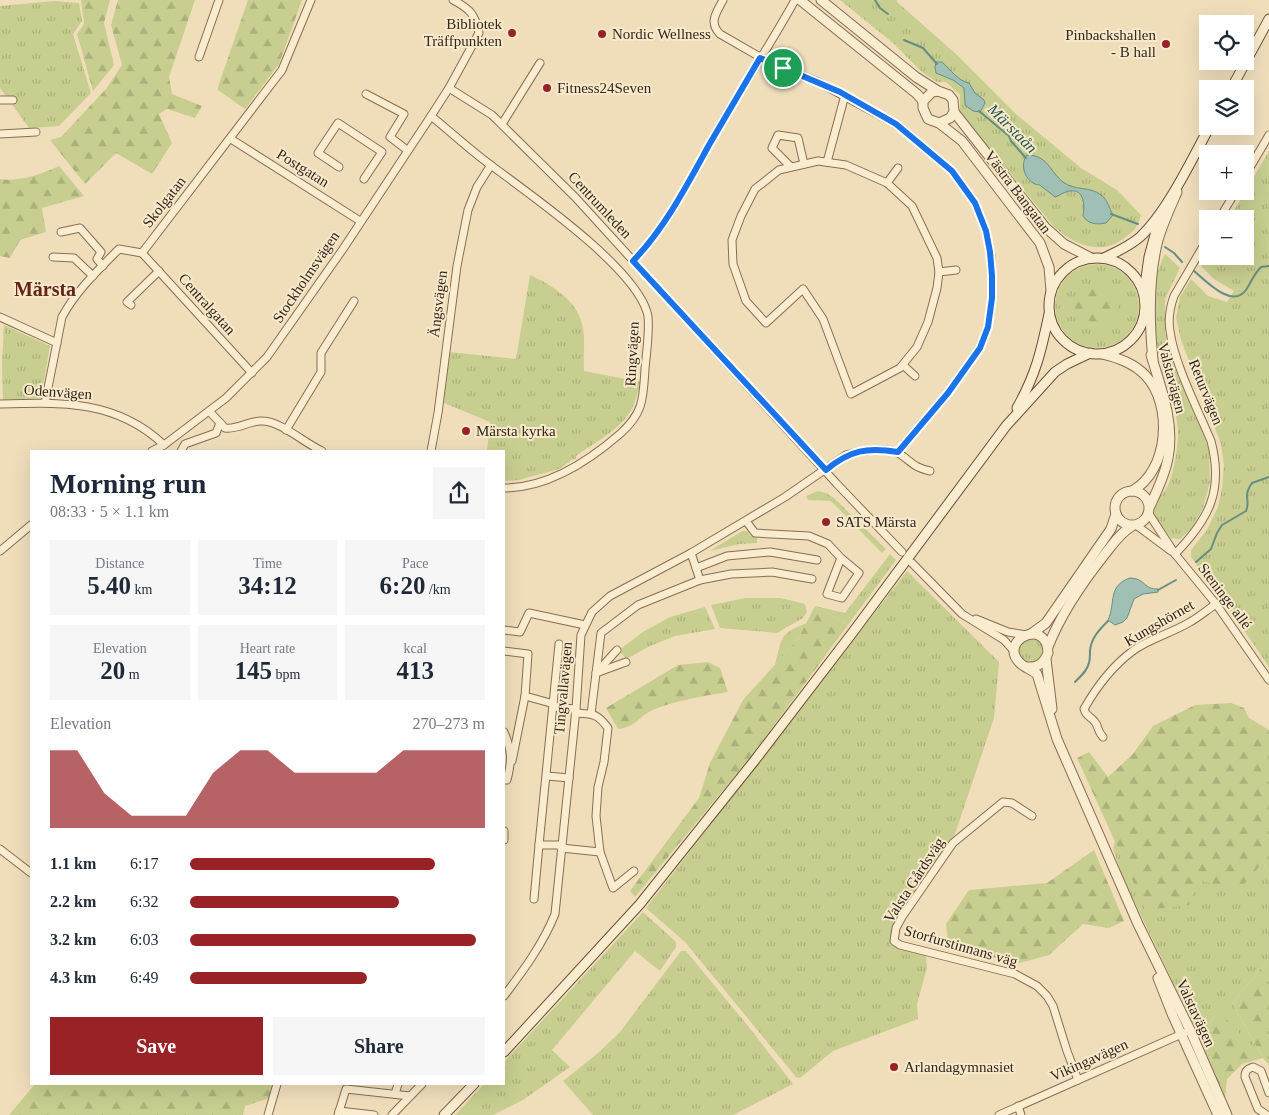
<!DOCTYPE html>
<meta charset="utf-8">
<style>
:root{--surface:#fff;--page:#f6f6f7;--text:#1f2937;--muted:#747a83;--accent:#992226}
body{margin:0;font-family:"Times New Roman",serif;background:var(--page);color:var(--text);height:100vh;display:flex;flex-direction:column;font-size:19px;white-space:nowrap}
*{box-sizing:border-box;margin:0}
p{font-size:16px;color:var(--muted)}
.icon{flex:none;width:28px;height:28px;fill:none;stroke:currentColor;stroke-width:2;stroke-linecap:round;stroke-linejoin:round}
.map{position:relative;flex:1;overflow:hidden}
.drawer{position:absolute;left:30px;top:450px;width:475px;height:635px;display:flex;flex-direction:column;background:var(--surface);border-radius:0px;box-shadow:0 5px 20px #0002}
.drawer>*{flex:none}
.tools{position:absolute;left:1199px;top:15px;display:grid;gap:10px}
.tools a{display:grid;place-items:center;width:55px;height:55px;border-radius:0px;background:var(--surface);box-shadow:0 5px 20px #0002;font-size:25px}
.pin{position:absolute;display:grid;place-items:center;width:42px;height:42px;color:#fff;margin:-21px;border:2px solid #fff;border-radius:50%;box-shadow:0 1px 5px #0007}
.round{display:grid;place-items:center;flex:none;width:52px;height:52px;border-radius:0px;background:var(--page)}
.summary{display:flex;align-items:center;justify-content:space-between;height:85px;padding:0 20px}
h1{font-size:28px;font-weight:600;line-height:38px}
.figures{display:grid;grid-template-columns:repeat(3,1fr);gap:8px;height:85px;padding:5px 20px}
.figures div{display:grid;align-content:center;border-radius:0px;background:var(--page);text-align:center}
.figures b{font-size:25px;font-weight:600}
.figures small{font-size:14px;font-weight:400}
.figures p{font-size:14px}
.chart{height:140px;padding:10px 20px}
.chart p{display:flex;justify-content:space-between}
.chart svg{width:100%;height:90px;margin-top:5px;fill:var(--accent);opacity:.7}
.primary-button{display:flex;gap:10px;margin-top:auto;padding:10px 20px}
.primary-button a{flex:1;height:58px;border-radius:0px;background:var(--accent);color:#fff;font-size:20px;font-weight:600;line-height:58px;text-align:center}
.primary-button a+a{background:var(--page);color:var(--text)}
ul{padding:0 20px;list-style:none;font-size:16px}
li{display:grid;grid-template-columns:80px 60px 1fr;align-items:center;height:38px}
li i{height:12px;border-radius:6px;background:var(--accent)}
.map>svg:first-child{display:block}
.grass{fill:url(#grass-tufts)}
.forest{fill:url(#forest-firs)}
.water{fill:#a0c0b6;stroke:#678e83}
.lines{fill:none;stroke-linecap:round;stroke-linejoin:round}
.stream{stroke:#678e83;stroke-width:2}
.minor-casing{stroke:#876e54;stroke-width:9}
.tertiary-casing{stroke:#876e54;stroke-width:11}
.secondary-casing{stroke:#694f38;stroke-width:11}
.minor{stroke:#faecce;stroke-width:7}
.tertiary{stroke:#faecce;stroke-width:9}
.secondary{stroke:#faecce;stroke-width:9}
.route-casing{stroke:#fff;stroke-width:10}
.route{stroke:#1a73e8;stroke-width:6}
.poi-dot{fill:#992226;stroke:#f7e9cb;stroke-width:2}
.labels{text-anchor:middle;stroke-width:4;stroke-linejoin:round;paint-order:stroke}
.poi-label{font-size:15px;fill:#36271a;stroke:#f7e9cb;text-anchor:start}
.street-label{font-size:15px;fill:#36271a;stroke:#f7e9cb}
.water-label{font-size:16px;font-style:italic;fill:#285652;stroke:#f7e9cb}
.district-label{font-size:20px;font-weight:bold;fill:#642517;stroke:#f7e9cb}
</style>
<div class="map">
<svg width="1269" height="1115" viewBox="0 0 1269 1115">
<defs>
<pattern id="grass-tufts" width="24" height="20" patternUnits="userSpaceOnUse" patternTransform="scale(1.25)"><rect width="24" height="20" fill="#c8ce8f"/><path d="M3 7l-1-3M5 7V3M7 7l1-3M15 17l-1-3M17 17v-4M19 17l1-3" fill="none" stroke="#acb17b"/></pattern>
<pattern id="forest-firs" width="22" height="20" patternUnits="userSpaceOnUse" patternTransform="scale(1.25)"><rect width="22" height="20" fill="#c8ce8f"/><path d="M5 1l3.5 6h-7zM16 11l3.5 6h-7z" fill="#acb17b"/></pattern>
</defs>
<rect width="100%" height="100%" fill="#f0debb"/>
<!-- grass -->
<g class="grass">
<path d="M840,0H897V2L956,54L1016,114L1081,168L1117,190L1141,215C1137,229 1134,231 1123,239C1100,256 1074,244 1055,228L960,112V95L946,82H937L922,72L893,43Z"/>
<path d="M54,1L79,3L82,21L73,34L91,93L59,126L29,128L0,88V6Z"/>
<path d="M1269,151V667L1239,623L1191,557V550L1207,530L1218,507L1222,488L1224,465L1221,444L1181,340L1176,318L1180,297L1191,279L1208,296L1227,302L1234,291L1214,279L1201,266L1207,255L1208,256H1245V219H1229Z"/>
<path d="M1165,254L1180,268L1165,299V333L1170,356L1209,449L1210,482L1203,508L1192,528L1180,539L1171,538C1166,531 1157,521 1154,513C1152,501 1166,493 1169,483C1175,467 1178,447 1178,430C1176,404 1164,380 1159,355C1153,323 1149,284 1165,254Z"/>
<circle cx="1097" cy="306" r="42"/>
<path d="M530,275C550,284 577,300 582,324C586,338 583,356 584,371L641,382C637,393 635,406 628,415C615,433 593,443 576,456V459H573L559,469L519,480L504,481V451H487L490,422L444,403L449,352L516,359Z"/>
<path d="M4,325L50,346L41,398L3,400L2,364Z"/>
<path d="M818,491L826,493L834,498L886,549L882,553L831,501L808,500L806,496Z"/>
<path d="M742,531H747L750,536L757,537V543L739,544L710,551Z"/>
<path d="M890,554L896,560L848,625L815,606L845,613Z"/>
<path d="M907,571L999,662L994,718L955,834L894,922L890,945L926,956L927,968L917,1004L918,1019L833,1051L800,1078L796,1077L685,942L646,908Z"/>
<path d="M745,598H781L805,604L807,612L803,618L777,633L720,628L711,605Z"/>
<path d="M705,607L715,629L675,636L650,646L626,659L619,650L643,632L670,617Z"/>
<path d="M807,623L798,639L775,665C782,637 779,634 807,623Z"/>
<circle cx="1030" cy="651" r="13"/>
<path d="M1115,841L1147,910L1197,880L1263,862L1269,873V959L1232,1003L1263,1058L1216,1014L1200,1038L1122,876L1113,848Z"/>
<path d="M643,912L676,942V947L660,971L635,951L552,1050L570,1067L523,1100L493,1115H455L484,1084H504V1062Z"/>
<path d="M681,951H686L748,1026L793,1084L733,1115H593L563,1081L597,1054L620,1032Z"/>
</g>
<!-- forest -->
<g class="forest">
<path d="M81,0H110L104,23L114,65L93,91L77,34L84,24Z"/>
<path d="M118,0H195L169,77L172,94L202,106L195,118L167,109L159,114L172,143L152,174L116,153L85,184L50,140L61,137L106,89L122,65L111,25Z"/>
<path d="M248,0H302L279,64L245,109L218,90V87Z"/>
<path d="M59,166L84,196L42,208L46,232L20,240L10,258L0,256V179C19,182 42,174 59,166Z"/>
<circle cx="1096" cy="307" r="21"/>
<path d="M815,606L848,625L752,755L635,897L630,891L699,798L710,763L743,700L798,639Z"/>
<path d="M708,662L720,668L728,692C703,696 679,700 655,709C640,715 635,728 618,729L606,708L678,665Z"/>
<path d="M1231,703L1244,708L1249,718L1269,730V873L1263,862L1239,890L1197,880L1189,905L1146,910L1077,758L1089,752L1108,777L1133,754L1153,726L1195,705Z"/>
<path d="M1094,850L1124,921L1109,928L1083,924L1049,955L1020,963L949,948L946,924L969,890L1047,883Z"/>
<path d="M1269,959V1065L1263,1058L1242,1064L1227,1079L1225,1099L1200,1038L1216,1014L1222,1015L1262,1056L1232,1003Z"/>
<path d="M35,1084H274L270,1098L245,1106L243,1115H9Z"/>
</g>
<!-- water -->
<g class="water">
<path d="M936,62H942C950,69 959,82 969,83L975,93L984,100L985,103L980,112L973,111L965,105L964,88L953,80L936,73L935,67Z"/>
<path d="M1027,155C1048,155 1050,172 1063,182C1075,191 1090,186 1101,195C1108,200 1109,208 1113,215L1106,223C1096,225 1088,224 1083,216C1085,204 1084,186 1066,192C1062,193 1059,196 1055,197C1051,194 1047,190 1042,187C1038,183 1040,186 1035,184C1024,179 1020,164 1027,155Z"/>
<path d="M1130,578C1145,578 1144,590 1158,589V592L1143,594L1134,599L1127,618L1123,622L1115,625L1108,620C1116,603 1107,586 1130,578Z"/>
</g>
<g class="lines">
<!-- stream -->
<g class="stream">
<path d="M875,0L880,8L888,14"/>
<path d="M904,40L923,48L937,64"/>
<path d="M979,111L1009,136L1011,141L1026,158"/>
<path d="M1111,214L1138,224"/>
<path d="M1165,247L1174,253L1182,262"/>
<path d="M1194,271C1206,281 1232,309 1246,290C1251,282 1254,274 1261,267L1269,266"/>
<path d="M1196,562L1211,549L1217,533L1222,525L1246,511C1251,499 1242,497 1252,483L1269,477"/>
<path d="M1158,590L1176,580"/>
<path d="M1075,682C1081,676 1087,671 1089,663C1090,659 1090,655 1090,651C1091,638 1099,630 1108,621"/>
</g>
<defs>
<g id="minor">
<path d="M723,0C717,12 708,22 720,34L772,64L816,81L896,124L952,171L975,203L986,231L991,256L992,298L988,327L980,347L948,393L898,452"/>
<path d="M199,57L219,0"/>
<path d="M449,88L492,115L575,197L837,484L902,552"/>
<path d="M366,94L404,114L390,137L407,150"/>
<path d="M0,100H13"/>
<path d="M431,116C451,132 471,151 492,166C532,196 633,266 647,312C651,323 646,356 645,369C643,398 644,412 621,433C589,461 548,488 504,488"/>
<path d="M502,124L540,63"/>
<path d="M0,134L36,132"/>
<path d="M231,139L360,221"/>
<path d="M818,161L846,165L887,183L912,206L937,258L939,272L937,288L928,322L917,347L900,368L851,394L823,319L803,289L766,323L746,301L733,264L732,240L741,216L755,189L779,170Z"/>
<path d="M827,162L845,95"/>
<path d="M339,167L318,153L338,123L382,152L364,179"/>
<path d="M791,167L772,148L778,135L798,138L804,164"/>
<path d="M1245,176L1269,135"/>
<path d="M887,183L898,168"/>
<path d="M1219,219L1236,191"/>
<path d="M61,232L80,228L101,252L97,259L103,266"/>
<path d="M142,253L282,70L311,0"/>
<path d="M142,253L252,373"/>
<path d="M53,257L74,258L93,276"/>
<path d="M633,261C673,220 696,166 725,117C748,78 773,40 795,0"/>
<path d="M939,272L956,270"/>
<path d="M131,305L127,302L159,271"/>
<path d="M0,317L57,343"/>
<path d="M903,365L915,376"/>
<path d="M45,403L62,317C76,291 98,270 119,249L142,253"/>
<path d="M0,404C61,402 117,400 164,445"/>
<path d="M209,411L225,428C238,430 250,420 263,421C282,422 304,443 322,451"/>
<path d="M286,430L321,372V353L354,301"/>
<path d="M152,451L164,445L226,398L267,357L343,249L431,116L449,88L479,33C475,14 470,9 453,0"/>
<path d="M181,451L185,444L216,433L220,423"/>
<path d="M431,451L438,413L457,266L468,210L477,187L491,165"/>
<path d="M1149,514L1175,554L1216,604L1269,680"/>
<path d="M746,521L755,533L809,536L828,544L841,558L827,594L842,598L859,573L841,558"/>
<path d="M1136,525L1171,551"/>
<path d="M0,551L31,525"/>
<path d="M691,553L700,580"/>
<path d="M1175,554C1209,519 1224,491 1211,441C1198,410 1174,363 1170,331C1168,319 1170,307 1174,296L1208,238"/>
<path d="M912,563L962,614L1004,640L1014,651"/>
<path d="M696,568L727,556L770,552L817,560"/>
<path d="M976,619L1008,632L1026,635"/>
<path d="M504,630L520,632L529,613L585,625"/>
<path d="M504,651L528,654L525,696L554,704"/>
<path d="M597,672L617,650"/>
<path d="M596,673L626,662"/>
<path d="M553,707L576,709"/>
<path d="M591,714L601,633L638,605L700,580L731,574L772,572L812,579"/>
<path d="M504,732C512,751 512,760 507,780H504"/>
<path d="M1103,737C1097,731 1099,727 1095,722C1091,716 1086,717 1084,709C1097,686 1112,666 1134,650C1151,638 1172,633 1190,622C1199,617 1207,610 1216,604"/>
<path d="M512,761L525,696"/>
<path d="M547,776L569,778"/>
<path d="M1032,816L1012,803L1003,802L953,843L902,917L896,928L894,941L900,945L1015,974L1037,986L1047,996L1053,1006L1067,1051L1078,1080"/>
<path d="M504,831V840"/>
<path d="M539,845L559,644"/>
<path d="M561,848L600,852L596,816L598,787L604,762L608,728C597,713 593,714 575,713"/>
<path d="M0,849L31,873"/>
<path d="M600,852L613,888L634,871"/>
<path d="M534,899L539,845H562"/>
<path d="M504,996C523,971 543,944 555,914L576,709L581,635L592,612L610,596L691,553L785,497L846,455C859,451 888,446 900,454C913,463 913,467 930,471"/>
<path d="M395,1094L398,1084"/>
<path d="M1018,1106L1021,1115"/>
<path d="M339,1111L374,1115"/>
<path d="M268,1115L277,1084"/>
<path d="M338,1115L346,1089L410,1096"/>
<path d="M392,1115L422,1084"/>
<path d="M999,1115L1184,1033"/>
<path d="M1267,1115L1258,1109L1245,1077C1245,1071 1247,1069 1253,1067L1261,1071L1269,1093"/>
</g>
<g id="tertiary">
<path d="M800,0L917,94L923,101"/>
<path d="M821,0L916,77L938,91L949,95L953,100L954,112L950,118L939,123"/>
<path d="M938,91L932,92L923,101V108L928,119L939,123L962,141L1040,243L1049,267L1051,291"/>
<path d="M954,112L1045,227L1064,244L1091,258"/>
<path d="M1102,354C1118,358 1134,363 1146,376C1173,405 1169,471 1132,491"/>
<path d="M1153,360C1149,320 1148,279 1158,240C1163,223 1170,208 1177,192"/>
<circle cx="1132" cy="508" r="17"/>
<path d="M1150,506C1157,491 1165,475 1168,458C1175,423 1161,388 1151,355"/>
<path d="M1031,634L1046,623L1111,529L1116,514"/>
<path d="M1048,647C1061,613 1082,583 1105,554C1113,544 1120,533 1132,526"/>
<path d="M1046,659L1052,709"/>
<path d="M1027,667C1038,668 1044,663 1048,653C1047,616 997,641 1020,663C1024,667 1032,670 1037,674L1057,739L1138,924L1190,1030L1227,1115"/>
<path d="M1158,978L1173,1016L1218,1115"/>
</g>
<g id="secondary">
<path d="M1231,89L1269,19"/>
<path d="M1104,258C1116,252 1130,246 1140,237C1167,212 1192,159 1210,126"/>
<circle cx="1097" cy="306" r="48"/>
<path d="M1144,292L1149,257L1159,220"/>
<path d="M1017,408C1036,374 1041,352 1049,314"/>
<path d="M504,1052L640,904L755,760L853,632L1006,426L1055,372L1067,364L1090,353"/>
<path d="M444,1115L474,1084"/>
</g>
</defs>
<!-- minor casing -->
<use href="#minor" class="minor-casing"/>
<!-- tertiary casing -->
<use href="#tertiary" class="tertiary-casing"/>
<!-- secondary casing -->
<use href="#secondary" class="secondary-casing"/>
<!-- minor -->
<use href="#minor" class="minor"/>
<!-- tertiary -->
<use href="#tertiary" class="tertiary"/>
<!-- secondary -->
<use href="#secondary" class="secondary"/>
</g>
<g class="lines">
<defs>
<path id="route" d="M760,58L840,92L896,124L952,171L975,203L986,231L990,252L992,276V298L988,327L980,348L948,393L898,452C867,447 850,450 826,470L633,261C665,228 687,185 709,145C726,116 743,87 760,58Z"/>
</defs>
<!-- route casing -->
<use href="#route" class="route-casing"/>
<!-- route -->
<use href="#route" class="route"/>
</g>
<!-- markers -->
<g class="poi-dot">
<circle cx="512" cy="33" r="5"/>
<circle cx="602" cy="34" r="5"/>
<circle cx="1166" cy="44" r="5"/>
<circle cx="547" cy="88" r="5"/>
<circle cx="466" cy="431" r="5"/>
<circle cx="826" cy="522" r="5"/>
<circle cx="894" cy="1067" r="5"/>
</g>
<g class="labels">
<!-- poi labels -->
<g class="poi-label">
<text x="502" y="29" text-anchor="end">Bibliotek<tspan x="502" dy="17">Träffpunkten</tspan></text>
<text x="612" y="39">Nordic Wellness</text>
<text x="1156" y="40" text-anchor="end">Pinbackshallen<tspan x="1156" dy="17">- B hall</tspan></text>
<text x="557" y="93">Fitness24Seven</text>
<text x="476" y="436">Märsta kyrka</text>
<text x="836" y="527">SATS Märsta</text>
<text x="904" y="1072">Arlandagymnasiet</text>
</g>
<!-- street labels -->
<g class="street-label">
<text transform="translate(303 168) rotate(32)" y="5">Postgatan</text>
<text transform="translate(1018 192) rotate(53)" y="5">Västra Bangatan</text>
<text transform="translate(164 202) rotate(-52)" y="5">Skolgatan</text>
<text transform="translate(600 205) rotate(47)" y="5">Centrumleden</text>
<text transform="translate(306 277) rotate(-56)" y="5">Stockholmsvägen</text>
<text transform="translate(207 304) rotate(48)" y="5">Centralgatan</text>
<text transform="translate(438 304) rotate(-83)" y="5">Ängsvägen</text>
<text transform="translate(632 354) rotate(-87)" y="5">Ringvägen</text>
<text transform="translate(1172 378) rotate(75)" y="5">Valstavägen</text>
<text transform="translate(58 392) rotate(4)" y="5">Odenvägen</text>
<text transform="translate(1206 392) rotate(68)" y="5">Returvägen</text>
<text transform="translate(1225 596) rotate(53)" y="5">Steninge allé</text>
<text transform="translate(1159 623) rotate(-30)" y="5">Kungshörnet</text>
<text transform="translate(563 688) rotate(-85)" y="5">Tingvallavägen</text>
<text transform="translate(914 880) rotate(-57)" y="5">Valsta Gårdsväg</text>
<text transform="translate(961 946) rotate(16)" y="5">Storfurstinnans väg</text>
<text transform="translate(1196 1013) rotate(65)" y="5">Valstavägen</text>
<text transform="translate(1089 1060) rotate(-24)" y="5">Vikingavägen</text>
</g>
<!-- water labels -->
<g class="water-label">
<text transform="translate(1013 128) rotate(45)" y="6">Märstaån</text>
</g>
<!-- district labels -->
<g class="district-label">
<text x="45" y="296">Märsta</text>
</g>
</g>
</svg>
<div class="tools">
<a><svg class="icon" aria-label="locate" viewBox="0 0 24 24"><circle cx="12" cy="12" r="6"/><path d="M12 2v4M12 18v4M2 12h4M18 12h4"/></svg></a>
<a><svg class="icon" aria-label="layers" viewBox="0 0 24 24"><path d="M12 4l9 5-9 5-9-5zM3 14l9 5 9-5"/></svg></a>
<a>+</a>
<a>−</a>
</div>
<div class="pin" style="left:783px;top:68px;background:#1e9e55"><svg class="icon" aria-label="arrive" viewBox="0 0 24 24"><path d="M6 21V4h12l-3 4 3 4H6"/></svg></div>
<section class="drawer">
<div class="summary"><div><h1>Morning run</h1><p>08:33 · 5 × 1.1 km</p></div><a class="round"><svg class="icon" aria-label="share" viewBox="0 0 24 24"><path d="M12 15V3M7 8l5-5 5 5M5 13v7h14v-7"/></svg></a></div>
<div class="figures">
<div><p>Distance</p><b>5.40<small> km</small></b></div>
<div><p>Time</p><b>34:12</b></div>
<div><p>Pace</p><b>6:20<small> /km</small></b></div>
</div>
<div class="figures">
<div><p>Elevation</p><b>20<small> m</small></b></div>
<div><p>Heart rate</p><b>145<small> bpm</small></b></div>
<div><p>kcal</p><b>413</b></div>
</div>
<div class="chart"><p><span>Elevation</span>270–273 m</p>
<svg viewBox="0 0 160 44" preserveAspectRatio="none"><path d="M0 44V6L10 6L20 27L30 38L40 38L50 38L60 17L70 6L80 6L90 17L100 17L110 17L120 17L130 6L140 6L150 6L160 6V44z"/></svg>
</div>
<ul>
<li><b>1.1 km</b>6:17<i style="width:83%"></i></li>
<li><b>2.2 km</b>6:32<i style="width:71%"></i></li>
<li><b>3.2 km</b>6:03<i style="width:97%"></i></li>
<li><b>4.3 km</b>6:49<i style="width:60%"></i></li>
</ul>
<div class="primary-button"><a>Save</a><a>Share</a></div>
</section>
</div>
